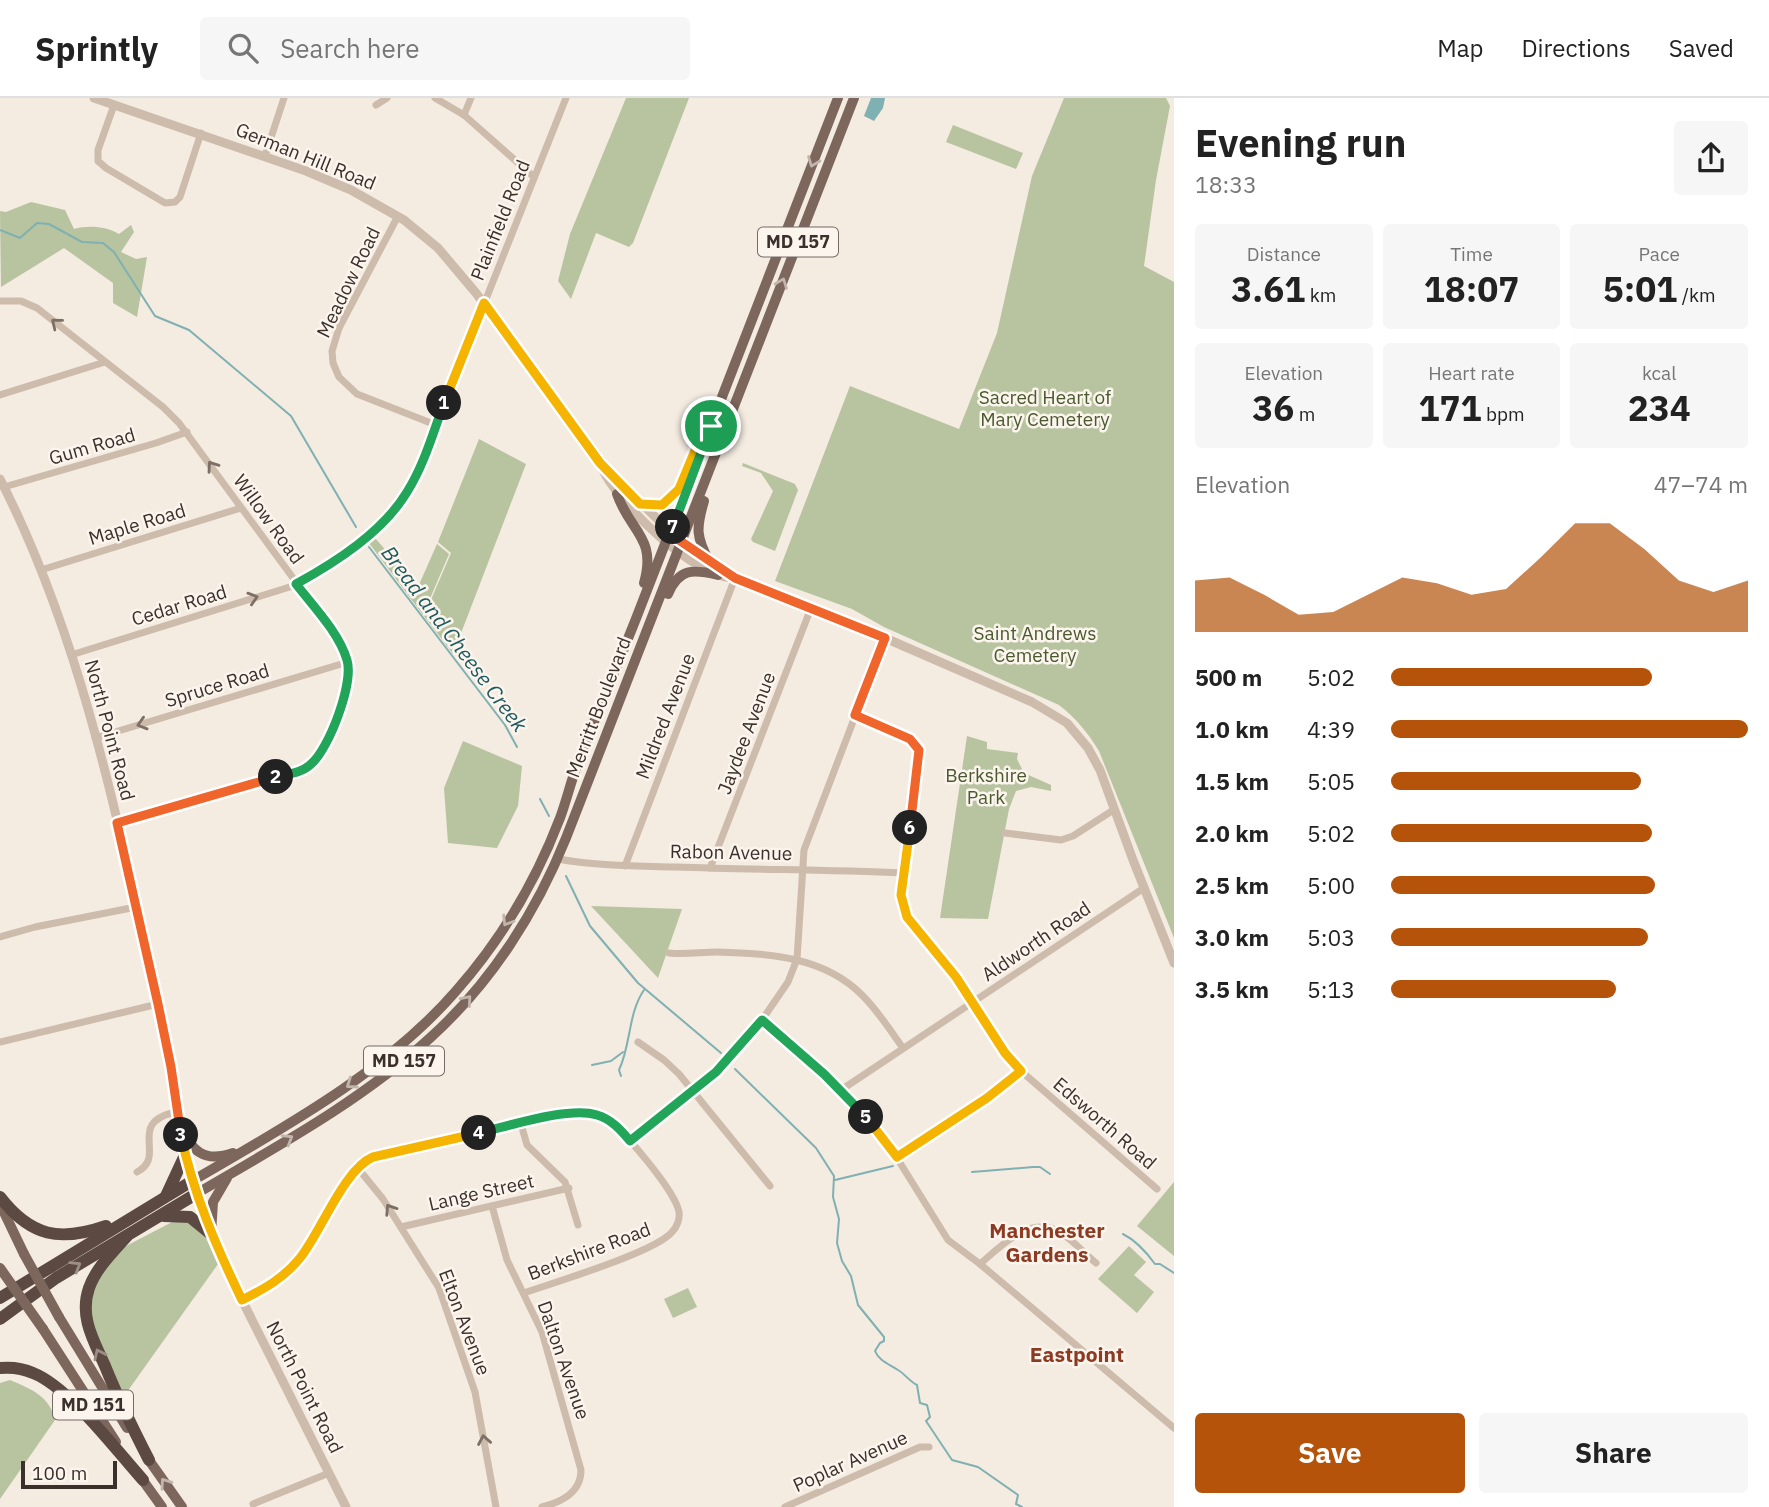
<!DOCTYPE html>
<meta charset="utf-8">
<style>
:root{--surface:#fff;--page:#f6f6f6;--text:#222;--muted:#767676;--line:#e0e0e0;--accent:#b45309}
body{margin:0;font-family:"IBM Plex Sans",sans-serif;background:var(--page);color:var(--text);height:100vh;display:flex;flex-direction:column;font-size:26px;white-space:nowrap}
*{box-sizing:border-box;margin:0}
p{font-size:23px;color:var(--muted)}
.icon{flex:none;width:38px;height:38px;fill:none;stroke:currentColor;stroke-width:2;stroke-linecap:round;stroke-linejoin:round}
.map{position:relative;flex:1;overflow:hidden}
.details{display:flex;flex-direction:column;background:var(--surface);width:595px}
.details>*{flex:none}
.scale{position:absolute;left:21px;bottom:18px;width:96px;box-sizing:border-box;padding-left:7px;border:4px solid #3b302b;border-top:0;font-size:19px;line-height:24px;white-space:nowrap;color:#3b302b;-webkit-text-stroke:5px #fbf5ee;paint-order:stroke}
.pin{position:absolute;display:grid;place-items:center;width:60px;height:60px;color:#fff;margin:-30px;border:4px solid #fff;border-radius:50%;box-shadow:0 2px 7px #0007}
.km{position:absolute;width:35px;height:35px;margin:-18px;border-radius:50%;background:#222;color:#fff;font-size:19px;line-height:35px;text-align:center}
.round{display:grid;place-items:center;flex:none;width:74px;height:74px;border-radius:7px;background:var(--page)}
.summary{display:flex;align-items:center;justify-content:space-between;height:119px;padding:0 21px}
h1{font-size:38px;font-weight:700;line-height:52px}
.stats{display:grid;grid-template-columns:repeat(3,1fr);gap:10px;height:119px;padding:7px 21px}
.stats div{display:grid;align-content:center;border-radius:7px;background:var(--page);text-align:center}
.stats b{font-size:35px;font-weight:700}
.stats small{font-size:19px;font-weight:400}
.stats p{font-size:19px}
.chart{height:196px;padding:14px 21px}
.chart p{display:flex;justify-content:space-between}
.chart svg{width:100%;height:126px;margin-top:7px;fill:var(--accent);opacity:.7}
.action{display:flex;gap:14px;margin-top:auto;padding:14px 21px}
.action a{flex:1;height:80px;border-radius:7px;background:var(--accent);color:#fff;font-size:28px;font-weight:700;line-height:80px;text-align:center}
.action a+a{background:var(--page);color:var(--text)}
ul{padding:0 21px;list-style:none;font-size:23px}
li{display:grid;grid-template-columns:112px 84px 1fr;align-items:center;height:52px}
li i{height:18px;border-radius:9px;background:var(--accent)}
header{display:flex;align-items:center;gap:42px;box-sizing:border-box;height:98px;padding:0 35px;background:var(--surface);border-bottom:2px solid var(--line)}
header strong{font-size:33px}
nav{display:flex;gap:38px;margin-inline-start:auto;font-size:24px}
.search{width:490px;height:63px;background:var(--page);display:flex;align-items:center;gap:18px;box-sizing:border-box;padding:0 24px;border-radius:7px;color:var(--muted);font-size:26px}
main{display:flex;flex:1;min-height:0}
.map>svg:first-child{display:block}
.green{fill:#b8c4a0}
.water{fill:#7fb0b2}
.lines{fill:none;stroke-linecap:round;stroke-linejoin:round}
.stream{stroke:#7fb0b2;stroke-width:2}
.minor{stroke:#cdbbac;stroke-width:7}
.tertiary{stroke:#cdbbac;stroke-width:9}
.primary{stroke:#7d675c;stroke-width:10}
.motorway{stroke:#5c4a42;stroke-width:12}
.primary-bridge{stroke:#7d675c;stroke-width:10}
.oneway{stroke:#c2b5ac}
.oneway2{stroke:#7d6f65}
.oneway3{stroke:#9c8e87}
.split-1-casing{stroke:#fff;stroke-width:14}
.split-2-casing{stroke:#fff;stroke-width:14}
.split-3-casing{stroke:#fff;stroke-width:14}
.split-4-casing{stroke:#fff;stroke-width:14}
.split-5-casing{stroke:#fff;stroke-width:14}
.split-6-casing{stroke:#fff;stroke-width:14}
.split-7-casing{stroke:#fff;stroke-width:14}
.split-8-casing{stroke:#fff;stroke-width:14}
.split-1{stroke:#f5b400;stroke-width:9}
.split-2{stroke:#22a559;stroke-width:9}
.split-3{stroke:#f0652b;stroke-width:9}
.split-4{stroke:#f5b400;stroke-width:9}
.split-5{stroke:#22a559;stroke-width:9}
.split-6{stroke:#f5b400;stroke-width:9}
.split-7{stroke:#f0652b;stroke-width:9}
.split-8{stroke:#22a559;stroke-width:9}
.labels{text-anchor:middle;stroke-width:5;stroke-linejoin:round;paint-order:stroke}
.shield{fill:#fbf5ee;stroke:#756b66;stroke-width:2}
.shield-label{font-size:18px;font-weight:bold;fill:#3b302b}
.street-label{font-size:19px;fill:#3b302b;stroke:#fbf5ee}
.park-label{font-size:19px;fill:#4a5a2e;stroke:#fbf5ee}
.water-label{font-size:21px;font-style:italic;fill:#1f5a5e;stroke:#fbf5ee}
.neighbourhood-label{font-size:21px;font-weight:bold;fill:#8c3b22;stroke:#fbf5ee}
</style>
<header>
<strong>Sprintly</strong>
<div class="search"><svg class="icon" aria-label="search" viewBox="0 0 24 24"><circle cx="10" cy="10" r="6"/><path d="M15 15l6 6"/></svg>Search here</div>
<nav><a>Map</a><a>Directions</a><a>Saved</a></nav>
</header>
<main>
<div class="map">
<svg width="1174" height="1409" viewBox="0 0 1174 1409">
<rect width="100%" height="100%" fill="#f4ebe1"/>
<!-- green -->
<g class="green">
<path d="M626,0H689L633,145L629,149L596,135L571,201L558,183L570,136Z"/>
<path d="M1064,0H1166L1170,8L1156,82L1144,168L1174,184V840L1099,653C1088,635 1076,620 1059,607L884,529L852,511L775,483L850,288L959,331L997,235L1032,78Z"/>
<path d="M953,27L1023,55L1016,71L946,44Z"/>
<path d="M31,104L65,112L74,131C88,127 106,128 119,136L131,127L134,134L121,154L136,161L147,159L137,219L113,205V185L64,150L1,189L0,113L6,114Z"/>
<path d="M479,341L526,366L453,556L424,518L451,455L438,444Z"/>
<path d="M743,365L795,386L798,392L775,453L753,444L751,441L773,393L761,375L742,368Z"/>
<path d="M375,440L418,489L437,446L449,456L423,517L369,445Z"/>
<path d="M967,638L987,644V651L1018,655L1017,661L1024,675L1051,687V693L1031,689L1016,693L1009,711L988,821L940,820Z"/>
<path d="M463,643L522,668L518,708L497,750L448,745L444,690Z"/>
<path d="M591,808L682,811L658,880Z"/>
<path d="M1174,1084V1158L1137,1128Z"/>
<path d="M184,1120L202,1131L218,1166L122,1301L91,1226L90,1194L108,1161L128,1147L174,1123Z"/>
<path d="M1129,1148L1146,1164L1134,1177L1154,1194L1137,1215L1098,1181Z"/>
<path d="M688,1190L697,1209L673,1220L664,1201Z"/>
<path d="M10,1282C31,1291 50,1298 55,1322L0,1401V1285Z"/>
</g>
<!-- water -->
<path class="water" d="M871,0H885L883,10L874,23L864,18Z"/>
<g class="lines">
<!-- stream -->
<g class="stream">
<path d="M0,132L20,140L37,125L49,126L82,144L103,145L114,154L155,218L189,232L291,318L356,429"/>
<path d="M369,449L505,627L517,649"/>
<path d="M540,701L549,718"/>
<path d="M566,778L590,828L638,885L721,955"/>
<path d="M592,967L611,963L623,954"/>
<path d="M735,971L816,1050L834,1078L833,1099L839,1121L837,1145L842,1163L851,1178L858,1207L884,1239V1243L880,1245L875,1253C879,1263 889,1266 898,1272C905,1276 909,1283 917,1287L920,1305L927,1307L930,1319L926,1323L952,1362L978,1369L1018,1397L1016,1406L1022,1409"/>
<path d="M621,978L619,972C631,947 628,915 644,892"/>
<path d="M972,1074L1033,1069H1040L1050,1076"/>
<path d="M835,1082L893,1068"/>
<path d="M1123,1136C1137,1143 1147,1155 1155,1166H1160L1174,1175"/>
</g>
<!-- minor -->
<g class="minor">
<path d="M435,0L464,17L534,79"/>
<path d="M114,7L98,52V63L106,70L165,105L175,104L180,99L201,35"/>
<path d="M376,7L387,0"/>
<path d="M464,17L471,0"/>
<path d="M265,58L284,0"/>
<path d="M398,118L339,230L332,253L333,265L339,279L357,296L436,327"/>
<path d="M0,203H21L37,210L163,309L179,325L321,518C331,532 345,548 348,566C353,589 326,655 307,670L116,725"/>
<path d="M0,297L105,264"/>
<path d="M4,389L156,345L187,334"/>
<path d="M41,472L241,410"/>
<path d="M71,557L296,487C344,459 391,426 416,377L566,0"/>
<path d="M855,617L910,641L919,652L901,797C906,831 935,852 955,878C978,909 994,944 1021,973L1157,1091"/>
<path d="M95,640L348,564"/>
<path d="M1005,735L1061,742L1073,738L1115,711"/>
<path d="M558,761C596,768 637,768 676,769C752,772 828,771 903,775"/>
<path d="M625,768L735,480"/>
<path d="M710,770L811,510"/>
<path d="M0,839L35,829L136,809"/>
<path d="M669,855C685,857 701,854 717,854C770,856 824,858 863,898C878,913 890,932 903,950"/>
<path d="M762,922L824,976L856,1008L897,1060L948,1142L980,1166L1174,1330"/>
<path d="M0,944L158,906"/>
<path d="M638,944L664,962L679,976L770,1088"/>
<path d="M841,992L1144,790"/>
<path d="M521,1026L527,1047L565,1084L578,1127"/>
<path d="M630,1043L722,968L762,922L788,884L797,861L804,752L885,540"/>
<path d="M897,1060L987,1000L1021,973"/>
<path d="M357,1069L383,1101L439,1190L475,1294L496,1409"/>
<path d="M137,1074C168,1058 125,1025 176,1014"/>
<path d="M492,1108L507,1162L542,1234L581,1372C581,1395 561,1404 542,1409"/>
<path d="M401,1129L569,1090"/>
<path d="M980,1166C1000,1149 1030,1117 1058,1133C1072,1141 1084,1155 1096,1165"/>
<path d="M242,1202C273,1186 297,1169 316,1139C329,1117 345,1075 366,1062L560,1016C575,1014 589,1012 603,1019C621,1028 676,1094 679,1114C680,1121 677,1129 672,1134C656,1154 552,1185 524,1195"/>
<path d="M253,1406L329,1375"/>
<path d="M785,1409L920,1349H929"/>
</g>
<!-- tertiary -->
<g class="tertiary">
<path d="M94,0L306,73L351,92L404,122L438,150L476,195L600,365L682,445L735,480L885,540L1032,604L1067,625L1088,650L1100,672L1133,762L1174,865"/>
<path d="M602,370C617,405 696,481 735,480"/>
<path d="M0,381C83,543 119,728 158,905C171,964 175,1024 192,1082C204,1126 225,1167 245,1208C278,1275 313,1342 346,1409"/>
</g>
<!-- primary -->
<g class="primary">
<path d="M617,396C630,434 657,439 644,485"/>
<path d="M704,403C696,430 696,439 709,463"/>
<path d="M640,406C667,410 675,402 684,378"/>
<path d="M668,496C679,470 693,471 718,477"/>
<path d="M178,1027C193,1051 201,1066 233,1055"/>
<path d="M192,1083C283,1030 386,974 456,893C500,843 536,783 560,720C566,704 570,687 576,670C595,619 617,569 637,518C704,346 770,173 838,0"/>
<path d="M196,1096C276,1049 361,1003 430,940C490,886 536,815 566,740L854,0"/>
<path d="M0,1106L24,1156"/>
<path d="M211,1136L213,1104L227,1080"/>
<path d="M59,1219L127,1330"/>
<path d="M43,1231L116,1344"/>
<path d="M146,1358L182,1409"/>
<path d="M139,1377L162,1409"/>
</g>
<!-- motorway -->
<g class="motorway">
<path d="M166,1098L185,1057"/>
<path d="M0,1099C31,1139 60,1144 106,1128"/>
<path d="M164,1118L190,1119L211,1136"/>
<path d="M127,1138C113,1154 96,1170 89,1190C79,1219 94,1243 105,1268C118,1300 133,1331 149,1362"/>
<path d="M0,1200L192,1083"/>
<path d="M0,1221L56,1180L196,1096"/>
<path d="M0,1270C11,1269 22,1270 33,1275C69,1289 116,1352 143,1382"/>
</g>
<!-- primary-bridge -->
<g class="primary-bridge">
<path d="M24,1156L59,1219"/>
<path d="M0,1170L43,1231"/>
</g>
</g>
<!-- one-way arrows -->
<defs><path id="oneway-chevron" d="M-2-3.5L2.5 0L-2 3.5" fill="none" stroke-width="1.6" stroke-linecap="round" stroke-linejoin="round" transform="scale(1.75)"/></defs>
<g class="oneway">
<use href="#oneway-chevron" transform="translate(813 64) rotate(111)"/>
<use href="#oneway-chevron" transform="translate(782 185) rotate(-69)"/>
<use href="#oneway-chevron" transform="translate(507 823) rotate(122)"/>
<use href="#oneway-chevron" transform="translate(467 902) rotate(-49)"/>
<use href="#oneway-chevron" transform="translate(351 986) rotate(145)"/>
<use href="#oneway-chevron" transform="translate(288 1041) rotate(-31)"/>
<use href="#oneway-chevron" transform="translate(165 1385) rotate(-125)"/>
</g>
<g class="oneway2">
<use href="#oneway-chevron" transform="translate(56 225) rotate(-141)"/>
<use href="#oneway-chevron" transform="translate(212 368) rotate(-125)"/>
<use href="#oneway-chevron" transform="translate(253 500) rotate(-17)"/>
<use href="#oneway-chevron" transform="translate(142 626) rotate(163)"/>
<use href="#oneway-chevron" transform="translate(390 1111) rotate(-123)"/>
<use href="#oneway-chevron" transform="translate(484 1342) rotate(-100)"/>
</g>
<g class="oneway3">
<use href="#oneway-chevron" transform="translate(76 1168) rotate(-31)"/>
<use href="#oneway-chevron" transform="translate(99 1256) rotate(-115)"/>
</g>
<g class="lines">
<defs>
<path id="split-1" d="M444,305L484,205L600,365L640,406L662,407L679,391L706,326L711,328"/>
<path id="split-2" d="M276,679C288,676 302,675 311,666C329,651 354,585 347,562C339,535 314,509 296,486C336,464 383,434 407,394C424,367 433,335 444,305"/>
<path id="split-3" d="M181,1037L171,969L158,906L117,725L276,679"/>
<path id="split-4" d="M181,1037C193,1095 216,1148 242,1202C264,1191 284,1180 300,1160C321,1134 344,1071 373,1059L479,1035"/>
<path id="split-5" d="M479,1035C509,1028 569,1008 597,1017C611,1021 621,1032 630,1043L716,974L762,922L824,976L866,1019"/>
<path id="split-6" d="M866,1019L897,1059L987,1000L1021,973L1005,955L956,879L907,819L901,797L910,730"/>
<path id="split-7" d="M673,429L670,436L735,480L885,540L855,617L910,641L919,652L910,730"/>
<path id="split-8" d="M673,429L711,328"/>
</defs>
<!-- split-1 casing -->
<use href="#split-1" class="split-1-casing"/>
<!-- split-2 casing -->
<use href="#split-2" class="split-2-casing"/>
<!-- split-3 casing -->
<use href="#split-3" class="split-3-casing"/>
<!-- split-4 casing -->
<use href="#split-4" class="split-4-casing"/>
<!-- split-5 casing -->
<use href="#split-5" class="split-5-casing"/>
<!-- split-6 casing -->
<use href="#split-6" class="split-6-casing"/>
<!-- split-7 casing -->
<use href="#split-7" class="split-7-casing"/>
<!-- split-8 casing -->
<use href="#split-8" class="split-8-casing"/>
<!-- split-1 -->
<use href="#split-1" class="split-1"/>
<!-- split-2 -->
<use href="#split-2" class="split-2"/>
<!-- split-3 -->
<use href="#split-3" class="split-3"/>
<!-- split-4 -->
<use href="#split-4" class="split-4"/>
<!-- split-5 -->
<use href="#split-5" class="split-5"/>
<!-- split-6 -->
<use href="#split-6" class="split-6"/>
<!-- split-7 -->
<use href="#split-7" class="split-7"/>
<!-- split-8 -->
<use href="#split-8" class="split-8"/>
</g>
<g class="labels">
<!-- shield labels -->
<g class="shield">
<rect x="758" y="129.5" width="80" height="29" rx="5"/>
<rect x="364" y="948.5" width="80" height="29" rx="5"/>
<rect x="53" y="1292.5" width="80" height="29" rx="5"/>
</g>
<g class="shield-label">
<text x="798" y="150">MD 157</text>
<text x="404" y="969">MD 157</text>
<text x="93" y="1313">MD 151</text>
</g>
<!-- street labels -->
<g class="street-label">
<text transform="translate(306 58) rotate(22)" y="7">German Hill Road</text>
<text transform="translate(500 122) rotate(-68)" y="7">Plainfield Road</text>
<text transform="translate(348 184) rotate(-64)" y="7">Meadow Road</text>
<text transform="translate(92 348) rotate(-16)" y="7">Gum Road</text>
<text transform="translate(269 421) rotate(54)" y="7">Willow Road</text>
<text transform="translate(137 426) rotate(-17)" y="7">Maple Road</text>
<text transform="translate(179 507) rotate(-17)" y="7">Cedar Road</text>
<text transform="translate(217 587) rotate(-17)" y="7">Spruce Road</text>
<text transform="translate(598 609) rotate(-69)" y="7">Merritt Boulevard</text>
<text transform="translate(665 618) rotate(-69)" y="7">Mildred Avenue</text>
<text transform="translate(110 632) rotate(75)" y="7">North Point Road</text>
<text transform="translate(746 635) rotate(-69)" y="7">Jaydee Avenue</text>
<text transform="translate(731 754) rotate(1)" y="7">Rabon Avenue</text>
<text transform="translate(1036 843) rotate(-34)" y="7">Aldworth Road</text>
<text transform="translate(1105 1025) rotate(41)" y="7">Edsworth Road</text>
<text transform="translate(481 1094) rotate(-13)" y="7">Lange Street</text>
<text transform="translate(589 1153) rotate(-21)" y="7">Berkshire Road</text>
<text transform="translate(465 1224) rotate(69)" y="7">Elton Avenue</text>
<text transform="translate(564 1262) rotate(71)" y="7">Dalton Avenue</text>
<text transform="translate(305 1289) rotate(63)" y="7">North Point Road</text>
<text transform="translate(850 1363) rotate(-24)" y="7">Poplar Avenue</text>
</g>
<!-- park labels -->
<g class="park-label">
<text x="1045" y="306">Sacred Heart of<tspan x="1045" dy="22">Mary Cemetery</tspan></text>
<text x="1035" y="542">Saint Andrews<tspan x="1035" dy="22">Cemetery</tspan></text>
<text x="986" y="684">Berkshire<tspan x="986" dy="22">Park</tspan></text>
</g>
<!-- water labels -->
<g class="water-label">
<text transform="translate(454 541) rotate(53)" y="7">Bread and Cheese Creek</text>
</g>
<!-- neighbourhood labels -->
<g class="neighbourhood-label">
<text x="1047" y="1140">Manchester<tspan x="1047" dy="24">Gardens</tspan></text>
<text x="1077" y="1264">Eastpoint</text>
</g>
</g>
</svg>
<div class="scale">100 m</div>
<div class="pin" style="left:711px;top:328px;background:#1e9e55"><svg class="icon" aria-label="arrive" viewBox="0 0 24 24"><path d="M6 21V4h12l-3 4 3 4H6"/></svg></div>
<b class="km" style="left:444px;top:305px">1</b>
<b class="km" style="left:276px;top:679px">2</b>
<b class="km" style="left:181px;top:1037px">3</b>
<b class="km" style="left:479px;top:1035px">4</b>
<b class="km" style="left:866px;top:1019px">5</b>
<b class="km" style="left:910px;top:730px">6</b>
<b class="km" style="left:673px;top:429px">7</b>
</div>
<section class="details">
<div class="summary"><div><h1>Evening run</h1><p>18:33</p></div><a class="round"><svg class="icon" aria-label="share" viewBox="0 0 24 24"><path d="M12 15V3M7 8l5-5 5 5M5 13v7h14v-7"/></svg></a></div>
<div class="stats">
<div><p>Distance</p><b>3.61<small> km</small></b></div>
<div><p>Time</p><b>18:07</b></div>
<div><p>Pace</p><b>5:01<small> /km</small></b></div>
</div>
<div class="stats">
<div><p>Elevation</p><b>36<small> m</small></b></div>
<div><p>Heart rate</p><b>171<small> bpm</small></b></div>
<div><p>kcal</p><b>234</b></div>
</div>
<div class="chart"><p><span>Elevation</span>47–74 m</p>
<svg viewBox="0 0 160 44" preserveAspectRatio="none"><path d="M0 44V26L10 25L20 31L30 38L40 37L50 31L60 25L70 27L80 31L90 29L100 18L110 6L120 6L130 15L140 26L150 30L160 26V44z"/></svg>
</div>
<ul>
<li><b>500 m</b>5:02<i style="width:73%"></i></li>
<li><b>1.0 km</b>4:39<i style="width:100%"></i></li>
<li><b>1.5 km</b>5:05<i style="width:70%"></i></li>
<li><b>2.0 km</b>5:02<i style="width:73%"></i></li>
<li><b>2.5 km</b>5:00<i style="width:74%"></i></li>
<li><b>3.0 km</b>5:03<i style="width:72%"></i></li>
<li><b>3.5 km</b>5:13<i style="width:63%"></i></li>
</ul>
<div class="action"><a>Save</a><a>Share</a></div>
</section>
</main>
